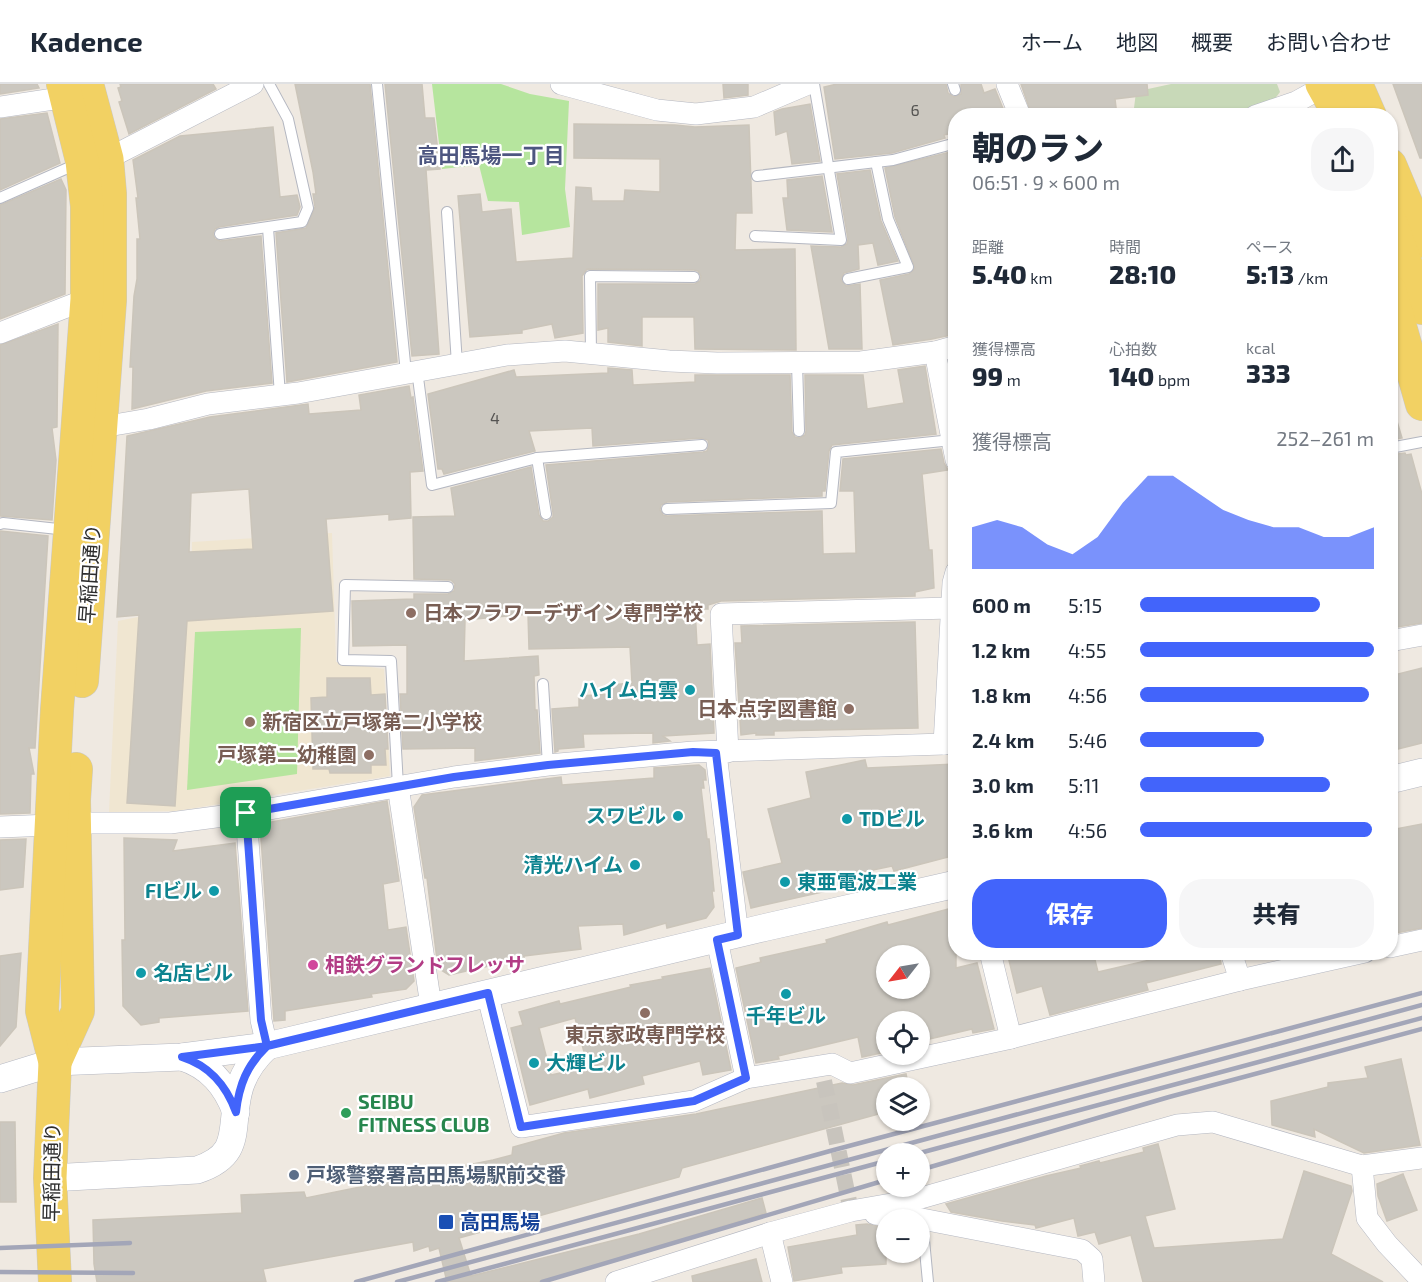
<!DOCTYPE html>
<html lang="ja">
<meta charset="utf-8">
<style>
:root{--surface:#fff;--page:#f6f6f7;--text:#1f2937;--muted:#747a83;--line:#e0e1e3;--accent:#4264fb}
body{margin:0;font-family:"Exo 2","Noto Sans JP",sans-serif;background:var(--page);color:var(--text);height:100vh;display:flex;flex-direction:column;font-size:22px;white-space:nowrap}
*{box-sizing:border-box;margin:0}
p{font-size:20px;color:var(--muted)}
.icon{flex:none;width:33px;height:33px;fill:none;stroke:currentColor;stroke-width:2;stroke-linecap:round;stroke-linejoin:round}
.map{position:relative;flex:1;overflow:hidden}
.sheet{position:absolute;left:948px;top:24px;width:450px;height:852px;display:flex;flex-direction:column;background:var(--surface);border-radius:24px;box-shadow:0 2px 4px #0004}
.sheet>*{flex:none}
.needle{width:39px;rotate:239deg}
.tools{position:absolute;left:876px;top:861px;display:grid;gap:12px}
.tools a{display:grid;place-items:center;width:54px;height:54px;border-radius:50%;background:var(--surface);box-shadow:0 2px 4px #0004;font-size:30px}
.pin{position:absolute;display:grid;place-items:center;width:51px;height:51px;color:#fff;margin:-26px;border-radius:12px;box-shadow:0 3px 9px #0006}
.round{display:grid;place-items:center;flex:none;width:63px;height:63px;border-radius:24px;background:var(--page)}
.summary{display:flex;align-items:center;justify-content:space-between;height:102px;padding:0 24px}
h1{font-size:33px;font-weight:800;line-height:45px}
.stats{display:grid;grid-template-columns:repeat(3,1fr);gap:9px;height:102px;padding:6px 24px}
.stats div{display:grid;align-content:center}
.stats b{font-size:26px;font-weight:800}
.stats small{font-size:16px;font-weight:400}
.stats p{font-size:16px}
.chart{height:168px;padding:12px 24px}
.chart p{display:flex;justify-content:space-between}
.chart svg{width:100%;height:108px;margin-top:6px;fill:var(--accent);opacity:.7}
.cta{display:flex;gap:12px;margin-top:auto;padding:12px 24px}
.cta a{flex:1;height:69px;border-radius:24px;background:var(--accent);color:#fff;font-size:24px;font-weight:800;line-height:69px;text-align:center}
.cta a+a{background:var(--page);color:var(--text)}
ul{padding:0 24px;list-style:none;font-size:20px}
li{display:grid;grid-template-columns:96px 72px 1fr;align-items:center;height:45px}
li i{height:15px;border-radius:8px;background:var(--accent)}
header{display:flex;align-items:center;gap:36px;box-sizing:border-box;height:84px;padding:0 30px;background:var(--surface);border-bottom:2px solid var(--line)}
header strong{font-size:28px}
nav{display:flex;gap:33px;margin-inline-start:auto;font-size:21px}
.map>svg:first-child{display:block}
.education{fill:#f0e6d1}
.green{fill:#b6e59e}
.cemetery{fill:#c8d9b8}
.building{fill:#cbc7bf;stroke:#cbc5ba;stroke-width:1.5;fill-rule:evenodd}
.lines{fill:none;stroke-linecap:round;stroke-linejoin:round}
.pedestrian-tunnel{stroke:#c8c4bd;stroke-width:16;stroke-dasharray:16 8;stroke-linecap:butt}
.service-casing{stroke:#b4b7c1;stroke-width:12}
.minor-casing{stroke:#b4b7c1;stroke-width:22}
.tertiary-casing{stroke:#b4b7c1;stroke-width:28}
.primary-casing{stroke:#c9c9c9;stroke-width:34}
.service{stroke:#fff;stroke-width:10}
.minor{stroke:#fff;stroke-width:21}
.tertiary{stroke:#fff;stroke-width:27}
.primary{stroke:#f2d163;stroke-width:33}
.rail{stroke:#a3a6b8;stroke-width:4.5}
.route-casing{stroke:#fff;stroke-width:12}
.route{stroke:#4264fb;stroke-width:8}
.education-dot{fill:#8d6e63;stroke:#fff;stroke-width:2}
.culture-dot{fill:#0f9aa8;stroke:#fff;stroke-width:2}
.hotel-dot{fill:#d1479c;stroke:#fff;stroke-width:2}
.leisure-dot{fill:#2e9e5b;stroke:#fff;stroke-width:2}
.service-dot{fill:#5c6f8a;stroke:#fff;stroke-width:2}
.transit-dot{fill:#1a4fb4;stroke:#fff;stroke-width:2}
.labels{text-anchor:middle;stroke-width:4.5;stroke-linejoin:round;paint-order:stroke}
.number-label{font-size:16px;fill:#555452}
.street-label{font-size:20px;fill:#2e2e2e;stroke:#fff}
.education-label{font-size:20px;font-weight:bold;fill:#785e54;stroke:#fff;text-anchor:start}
.culture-label{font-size:20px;font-weight:bold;fill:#0d838f;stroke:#fff;text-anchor:end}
.hotel-label{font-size:20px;font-weight:bold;fill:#b23c85;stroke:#fff;text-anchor:start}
.leisure-label{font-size:20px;font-weight:bold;fill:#27864d;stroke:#fff;text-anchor:start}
.service-label{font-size:20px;font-weight:bold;fill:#4e5e75;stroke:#fff;text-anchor:start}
.transit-label{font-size:20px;font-weight:bold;fill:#164399;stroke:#fff;text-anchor:start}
.neighbourhood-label{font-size:21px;font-weight:bold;fill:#4d5680;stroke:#fff}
</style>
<header>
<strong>Kadence</strong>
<nav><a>ホーム</a><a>地図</a><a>概要</a><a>お問い合わせ</a></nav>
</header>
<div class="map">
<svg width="1422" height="1198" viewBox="0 0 1422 1198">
<rect width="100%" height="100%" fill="#efe9e1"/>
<!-- education -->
<path class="education" d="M332,449L336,578L384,585L390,692L176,727L109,728L118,537L138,533L191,530L192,458Z"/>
<!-- green -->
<g class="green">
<path d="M432,0H501L530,10L569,17L565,105L570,143L522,151L519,118L488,117L479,81L442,85Z"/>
<path d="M301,544L297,690L187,706L195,548Z"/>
</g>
<!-- cemetery -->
<path class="cemetery" d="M1137,0H1147L1148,5L1171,0H1277L1280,8L1274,16L1231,31L1133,32Z"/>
<!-- building -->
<g class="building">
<path d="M0,0H37L39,4L0,10Z"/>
<path d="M120,0H213L216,5L129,50L119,18L122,17L118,4L121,3Z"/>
<path d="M295,0H370L397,278L287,298L276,149L306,144L315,123L313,110H316L313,88Z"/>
<path d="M385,0H422L425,34H434L440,85L426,86L439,270L412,272Z"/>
<path d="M723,0H748V11L724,14Z"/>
<path d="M837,0H946L948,9L954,13L961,10V0H981L984,9L995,5L1006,32H956V48L944,51L945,54L892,69L835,75L824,3Z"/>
<path d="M1021,0H1147L1148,11L1115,15L1117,32H1032Z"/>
<path d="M1393,0H1422V74H1420Z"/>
<path d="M810,20L820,77L792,80L787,47L776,51L774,28L782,25Z"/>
<path d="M47,29L60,79L0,106V35Z"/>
<path d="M574,40L675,41L695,43L749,41L752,129H736L735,166L795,165L796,266L695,265L694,233H642V262L608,258V244L598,246V200H695L700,197L701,192L698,187L694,186L587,185L582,192L583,249L555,254L552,240L522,246V249L470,253L458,112L480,110L482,128L511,125L516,178L573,174L576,103L591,104L592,117H624L625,106L660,108V75L574,74Z"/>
<path d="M273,43L280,113L297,111L300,123L297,131L219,143L215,145L213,150L215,155L220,157L261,152L272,299L206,307L132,325L133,283H130L134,212L137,195V155H140L136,114H138L133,76L180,52Z"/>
<path d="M951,68L956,79V250L932,255L893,261L880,196L909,190L915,184L895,133L885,84Z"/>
<path d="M870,86L881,137L898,177L878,181L873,159L858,161L859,185L844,189L841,196L846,202L860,200L862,265H829L811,162L841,163L847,160L848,155L837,90Z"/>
<path d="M822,92L832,148L787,146L783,114H788L787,96Z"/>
<path d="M61,95L66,106L65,210L0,235V121Z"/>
<path d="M58,240L57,343L52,344L56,376L52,436L0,432V261Z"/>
<path d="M956,275V295L953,296L950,277Z"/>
<path d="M925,282L936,350L832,361L829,367L825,407H822V412L667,418L661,421L660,426L663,431L667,432L822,427L823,470L856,469L854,407H840L843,375L941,365L944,379L948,386L922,390L929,466H932L934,504L915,508V512L721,517L708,521V525H695L697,561L710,560L714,649L663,652L670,657L653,659V649L583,650L584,663L558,665V667L555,668L552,625L579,623V612L612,610L611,601L632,599L630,563L529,565L528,530L465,536L464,577L538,572L539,591L534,592L535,626H537L540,669L475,677V664L403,665L400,610H407V561L353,562L352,517L414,515V510H448L454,507L455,500L451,496L414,495L413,433L455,432L451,404L531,383L539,431L543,437H548L553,433V429L546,381L703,368L707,367L709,361L708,356L701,354L593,362L592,344L529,347L535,367L444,390L442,385H438L428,310L514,286L516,293L608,289V284L632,286L633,301L695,298V291H790L792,348L795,353L800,354L805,351L806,347L805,291H863L867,325L904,319L898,286Z"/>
<path d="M409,302L411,314L413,313L423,387L410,388L411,434L389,436V430L326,435L333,527L187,537L175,722L127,719L139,531L117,533L127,352L210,333L308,320L309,330L361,326L359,311ZM249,405L253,465L189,468L191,409Z"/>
<path d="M1396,334L1402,354L1390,356V335Z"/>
<path d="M1405,369L1406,371L1411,370L1422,410V539L1390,544V469L1396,467L1390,446V371Z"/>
<path d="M0,447L48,452L35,664H29L34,690H31L30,729L0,730Z"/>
<path d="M915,538L918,644L774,647V651H756V649L741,651L735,559H742L741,542Z"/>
<path d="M1422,584V659L1390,667V592Z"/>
<path d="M327,594H370L371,611L385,610L388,665H385L386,681H371V689H330L329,685H313L311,614L327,613Z"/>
<path d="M865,676L867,684L956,680V771L894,787L892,782L825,796L827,807L751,824L743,788L782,779L768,725L811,714L806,688Z"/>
<path d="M699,681L705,686L706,696H703L704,704H701L707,755H709L714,807H712L714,823L706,834L667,844L666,839L624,851L623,840L578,842L581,865L524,872V874L449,891L438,884L427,794H425L414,723L422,711L561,693L562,701L654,694V684Z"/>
<path d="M387,717L399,797L383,800L388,846L406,843L414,897L406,905L371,910L372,913L285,927V936L274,937L260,740Z"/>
<path d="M1422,740V844L1390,850V746Z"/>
<path d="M124,754L177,756L173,767L235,759L248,927L159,934V938L141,941L123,922L122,856H125Z"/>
<path d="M26,755L23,803L0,806V756Z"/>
<path d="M956,823V884L977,879L994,945L973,949L972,945L925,956L920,938H886V968L862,973L858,953L778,972L779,975L756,979L736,884L761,878L760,874L827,859L826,856L887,838L888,841ZM886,872H920V904H886Z"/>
<path d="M1007,868H1093L1098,888L1163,873L1162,868H1219L1221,880L1146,899L1148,906L1050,931L1042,902L1017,909Z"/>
<path d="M21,869L16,943L0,962V872Z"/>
<path d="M710,884L731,986L703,991L700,977L642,992L644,1000L590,1014L588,1005L530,1021L511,944L523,941L519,928L559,917L560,920L631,903L630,901L663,895L662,893ZM575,934L588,983L551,991L539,944Z"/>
<path d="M1401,975L1420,1061L1364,1069L1314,1045L1315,1053L1272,1041L1271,1017L1328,1003V999L1368,994L1365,983Z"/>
<path d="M906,990L909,1004H886V1028L682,1084L679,1093L459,1154L471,1192L639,1150L762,1114L766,1129L542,1198H447L439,1164L430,1167L429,1162L414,1167L413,1158L263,1185L266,1198H97L94,1180L93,1136L242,1129L241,1111L304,1108L306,1114L493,1076L512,1071L513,1063L564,1049L696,1030L842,999L853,1001Z"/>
<path d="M0,1038H15L16,1118H0Z"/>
<path d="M1158,1060L1175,1125L1145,1132L1154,1164L1283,1155L1304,1087L1351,1102L1352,1107L1331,1170L1383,1198H1143L1131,1151L1099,1160L1095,1148L1078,1152L1074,1134L1036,1144L1035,1141L1002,1137L951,1128L946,1120L1046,1092L1081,1084L1080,1082L1099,1077L1100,1079L1144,1068L1143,1064Z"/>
<path d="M1403,1090L1417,1126L1387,1137L1378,1112L1377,1100Z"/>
<path d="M867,1140L886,1144V1180L841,1183L842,1189L794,1197L788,1163L857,1151L856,1141Z"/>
<path d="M756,1175L762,1198H693L692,1192Z"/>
</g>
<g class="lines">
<!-- pedestrian-tunnel -->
<path class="pedestrian-tunnel" d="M824,997L851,1127"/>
<defs>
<g id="service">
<path d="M377,0L406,289"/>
<path d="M953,0L955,6"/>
<path d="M757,92L893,76L956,59"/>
<path d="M0,114L79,79"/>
<path d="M447,128L457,280"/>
<path d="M268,144L280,311"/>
<path d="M220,150L302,138L308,124L288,35L269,0"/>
<path d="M755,152L841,156L814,0"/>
<path d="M848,195L908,183L888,135L876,78"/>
<path d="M591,269L590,192L694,193"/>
<path d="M797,279L799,347"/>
<path d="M417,286L432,401L537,374L546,430"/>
<path d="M1390,364L1422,358"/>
<path d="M537,374L702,361"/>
<path d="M667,425L831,419L836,368L952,356"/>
<path d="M0,440L3,439L67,446"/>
<path d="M543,600L548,681"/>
<path d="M398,702L391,577L343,576L345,501L448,503"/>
<path d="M922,1135L928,1198"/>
</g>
<g id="minor">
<path d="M561,0L657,26L696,30L754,23L808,0"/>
<path d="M1007,0L1020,32"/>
<path d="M0,23L67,13"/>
<path d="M1255,32L1296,18L1314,8"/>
<path d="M107,75L253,0"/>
<path d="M0,249L87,215H98"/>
<path d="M935,268L956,376"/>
<path d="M102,343L149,335L208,320L298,309L507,271L565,267L669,277L717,279L861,278L935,268L956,262"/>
<path d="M1390,557L1422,551"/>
<path d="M944,660L953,499L956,488"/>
<path d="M728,668L721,530L951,524"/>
<path d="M716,669L738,851"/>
<path d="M398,702L431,922"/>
<path d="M246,729L261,936L267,962"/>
<path d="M75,739H170L246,729L454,693L548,681L693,668L944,660L956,657"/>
<path d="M0,743L51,741"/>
<path d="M717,856L746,994"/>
<path d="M1390,863L1422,856"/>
<path d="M990,868L1011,954"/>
<path d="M1231,868L1240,896"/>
<path d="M487,909L521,1043L694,1017L746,994L832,980L850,989L1007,955L1240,896L1365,868"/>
<path d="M1362,1082L1367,1134L1387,1160L1422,1197"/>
<path d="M875,1130L922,1135L1082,1166L1092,1175L1094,1198"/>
<path d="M770,1149L782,1198"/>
<path d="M616,1198L770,1149L851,1127L914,1116L1177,1041L1213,1038L1362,1082L1422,1074"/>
</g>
<g id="tertiary">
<path d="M1390,696L1422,688"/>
<path d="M182,973C210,982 226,1001 236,1028"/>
<path d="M0,995L55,978L182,973L267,962L767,843L956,800"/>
<path d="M50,1094L197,1086C242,1071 230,1047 238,1010C242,991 253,975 267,962"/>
</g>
<g id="primary">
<path d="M1322,0L1340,32"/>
<path d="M1356,0L1370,32"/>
<path d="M1390,81L1422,157"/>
<path d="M1390,137L1422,224"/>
<path d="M1390,207L1422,320"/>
<path d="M82,597L110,216V110L107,75L87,0"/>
<path d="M55,978L78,927L74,716L76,685"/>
<path d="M55,1198L50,1094L55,978L42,927L57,626L87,215V122L82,77L63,0"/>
</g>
</defs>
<!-- service casing -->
<use href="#service" class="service-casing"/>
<!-- minor casing -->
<use href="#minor" class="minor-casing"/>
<!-- tertiary casing -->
<use href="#tertiary" class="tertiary-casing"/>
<!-- primary casing -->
<use href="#primary" class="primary-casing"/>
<!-- service -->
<use href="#service" class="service"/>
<!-- minor -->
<use href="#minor" class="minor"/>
<!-- tertiary -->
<use href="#tertiary" class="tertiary"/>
<!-- primary -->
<use href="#primary" class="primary"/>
<!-- rail -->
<g class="rail">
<path d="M916,1070L1422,934"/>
<path d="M920,1086L1169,1013L1422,945"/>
<path d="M0,1164L130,1159"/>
<path d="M0,1188L133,1189"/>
<path d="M356,1198L830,1067L1422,909"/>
<path d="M397,1198L1422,921"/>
<path d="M437,1198L886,1077"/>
<path d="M542,1198L886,1096"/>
</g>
</g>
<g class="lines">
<defs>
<path id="route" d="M246,729L261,936L267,962L182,973C210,982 226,1001 236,1028C239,1001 247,981 267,962L488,909L521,1043L694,1017L746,994L717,856L738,851L716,669L693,668L548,681L454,693L246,729"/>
</defs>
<!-- route casing -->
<use href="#route" class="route-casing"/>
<!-- route -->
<use href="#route" class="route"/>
</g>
<!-- markers -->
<g class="education-dot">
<circle cx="411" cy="529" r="6"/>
<circle cx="849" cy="625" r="6"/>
<circle cx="250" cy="638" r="6"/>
<circle cx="369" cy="671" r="6"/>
<circle cx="645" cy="929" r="6"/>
</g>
<g class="culture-dot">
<circle cx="690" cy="606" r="6"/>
<circle cx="678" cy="732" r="6"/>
<circle cx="847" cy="735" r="6"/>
<circle cx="635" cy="781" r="6"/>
<circle cx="785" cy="798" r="6"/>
<circle cx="214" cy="807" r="6"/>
<circle cx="141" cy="889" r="6"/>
<circle cx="786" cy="910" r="6"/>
<circle cx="534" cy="979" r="6"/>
</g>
<circle class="hotel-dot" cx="313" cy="881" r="6"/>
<circle class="leisure-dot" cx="346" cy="1029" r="6"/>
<circle class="service-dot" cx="294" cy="1091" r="6"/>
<rect class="transit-dot" x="438" y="1130" width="16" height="16" rx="3"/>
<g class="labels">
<!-- number labels -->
<g class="number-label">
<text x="915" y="32">6</text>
<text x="495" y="340">4</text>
</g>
<!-- street labels -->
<g class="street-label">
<text transform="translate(90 490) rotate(-86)" y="7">早稲田通り</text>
<text transform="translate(52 1088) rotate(-89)" y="7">早稲田通り</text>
</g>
<!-- education labels -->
<g class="education-label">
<text x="423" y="536">日本フラワーデザイン専門学校</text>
<text x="837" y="632" text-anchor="end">日本点字図書館</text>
<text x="262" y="645">新宿区立戸塚第二小学校</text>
<text x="357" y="678" text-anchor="end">戸塚第二幼稚園</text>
<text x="645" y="958" text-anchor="middle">東京家政専門学校</text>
</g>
<!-- culture labels -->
<g class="culture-label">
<text x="678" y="613">ハイム白雲</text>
<text x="666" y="739">スワビル</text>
<text x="859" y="742" text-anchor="start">TDビル</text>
<text x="623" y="788">清光ハイム</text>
<text x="797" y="805" text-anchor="start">東亜電波工業</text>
<text x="202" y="814">FIビル</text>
<text x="153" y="896" text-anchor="start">名店ビル</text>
<text x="786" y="939" text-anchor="middle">千年ビル</text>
<text x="546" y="986" text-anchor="start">大輝ビル</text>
</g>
<!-- hotel labels -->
<g class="hotel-label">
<text x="325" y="888">相鉄グランドフレッサ</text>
</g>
<!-- leisure labels -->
<g class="leisure-label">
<text x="358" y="1025">SEIBU<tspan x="358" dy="23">FITNESS CLUB</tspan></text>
</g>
<!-- service labels -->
<g class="service-label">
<text x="306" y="1098">戸塚警察署高田馬場駅前交番</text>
</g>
<!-- transit labels -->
<g class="transit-label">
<text x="460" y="1145">高田馬場</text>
</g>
<!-- neighbourhood labels -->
<g class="neighbourhood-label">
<text x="491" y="79">高田馬場一丁目</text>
</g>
</g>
</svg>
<div class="tools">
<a><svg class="needle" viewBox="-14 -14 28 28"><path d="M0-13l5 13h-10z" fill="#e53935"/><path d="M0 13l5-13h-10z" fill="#747a83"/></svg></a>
<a><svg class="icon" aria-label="locate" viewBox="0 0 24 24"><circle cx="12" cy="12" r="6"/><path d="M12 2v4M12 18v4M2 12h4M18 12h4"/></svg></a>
<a><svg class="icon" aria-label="layers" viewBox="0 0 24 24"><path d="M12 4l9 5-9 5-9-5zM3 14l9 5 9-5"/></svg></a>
<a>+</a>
<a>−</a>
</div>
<div class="pin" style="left:246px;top:729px;background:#1e9e55"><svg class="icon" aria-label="arrive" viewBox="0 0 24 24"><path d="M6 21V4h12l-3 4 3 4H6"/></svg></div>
<section class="sheet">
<div class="summary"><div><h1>朝のラン</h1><p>06:51 · 9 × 600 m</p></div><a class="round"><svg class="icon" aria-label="share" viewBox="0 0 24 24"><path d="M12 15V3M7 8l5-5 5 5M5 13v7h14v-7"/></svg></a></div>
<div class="stats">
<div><p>距離</p><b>5.40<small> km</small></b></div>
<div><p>時間</p><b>28:10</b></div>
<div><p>ペース</p><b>5:13<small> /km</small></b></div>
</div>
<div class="stats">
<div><p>獲得標高</p><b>99<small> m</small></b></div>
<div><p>心拍数</p><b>140<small> bpm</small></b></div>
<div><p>kcal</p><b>333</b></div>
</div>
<div class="chart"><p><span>獲得標高</span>252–261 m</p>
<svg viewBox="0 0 160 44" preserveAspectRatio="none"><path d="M0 44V27L10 24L20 27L30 34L40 38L50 31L60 17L70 6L80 6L90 13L100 20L110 24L120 27L130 27L140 31L150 31L160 27V44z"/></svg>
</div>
<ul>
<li><b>600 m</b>5:15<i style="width:77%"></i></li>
<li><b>1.2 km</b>4:55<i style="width:100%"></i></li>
<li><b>1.8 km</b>4:56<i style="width:98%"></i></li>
<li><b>2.4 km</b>5:46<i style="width:53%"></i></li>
<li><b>3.0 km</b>5:11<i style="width:81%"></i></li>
<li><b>3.6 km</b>4:56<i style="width:99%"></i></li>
</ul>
<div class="cta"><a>保存</a><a>共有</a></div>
</section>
</div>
